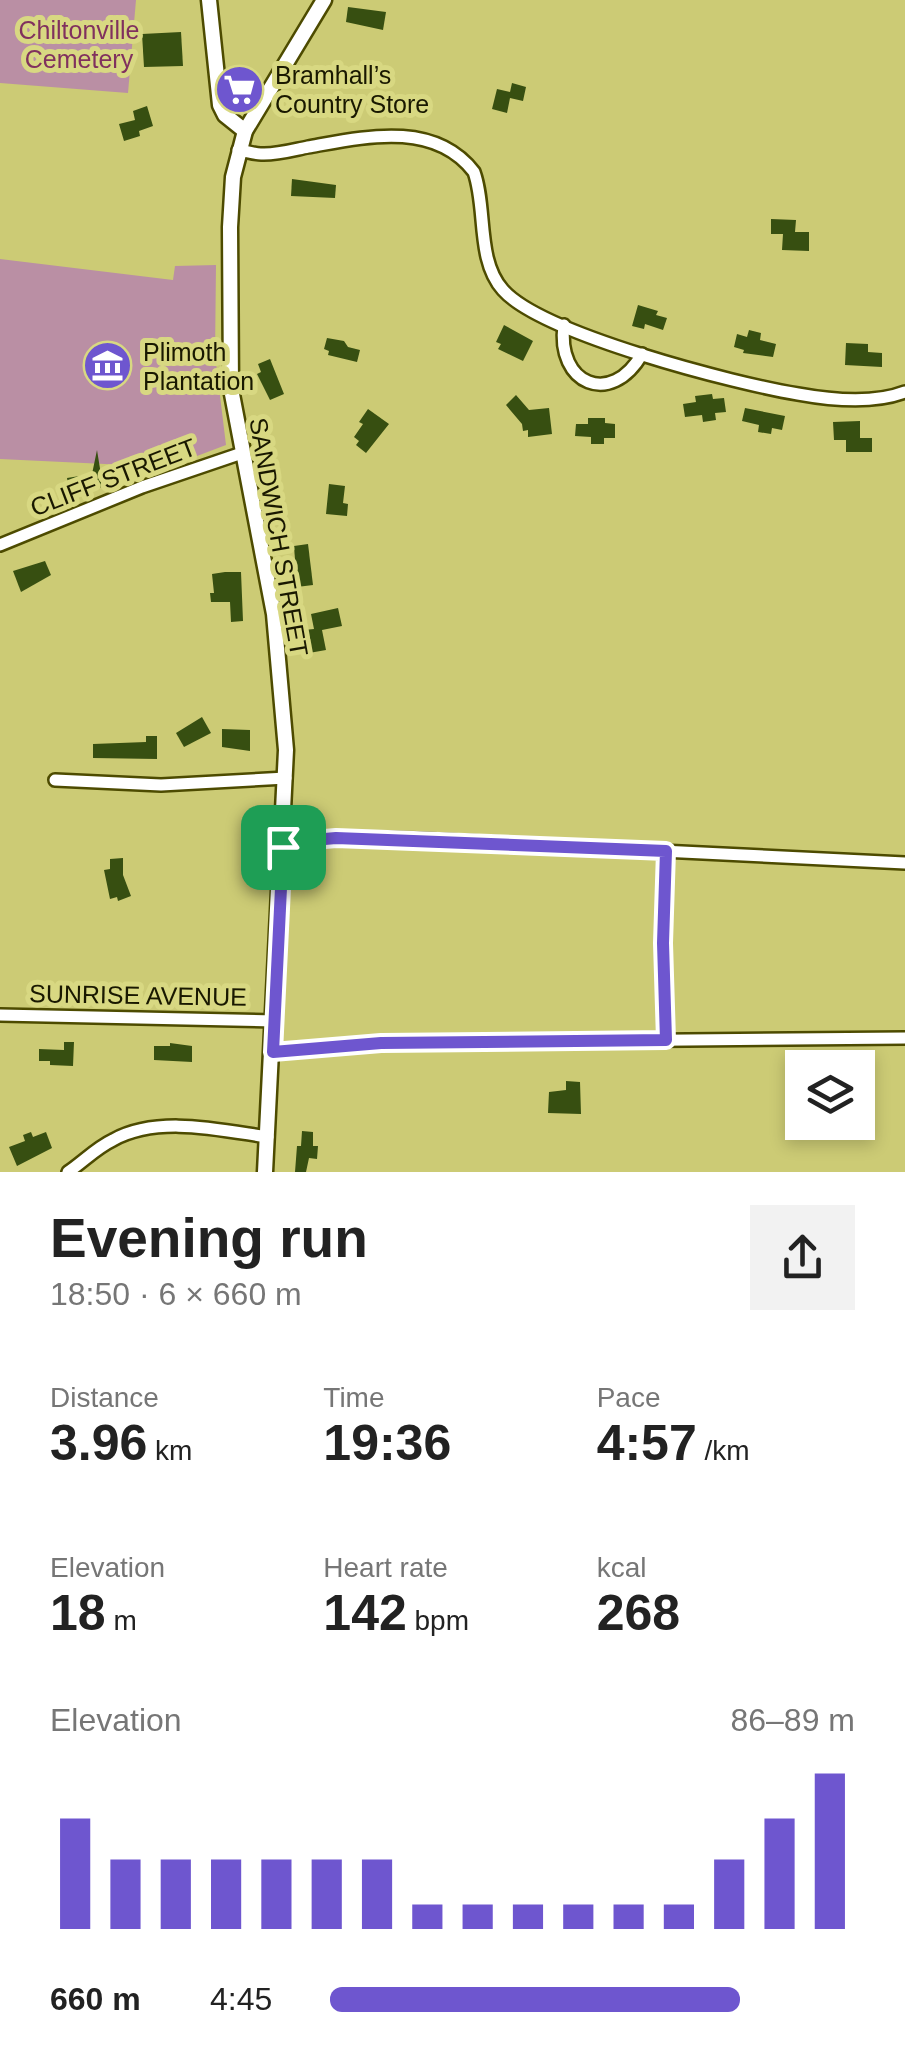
<!DOCTYPE html>
<meta charset="utf-8">
<style>
:root{--surface:#fff;--page:#f2f2f2;--text:#222;--muted:#767676;--accent:#6e56cf}
body{margin:0;font-family:Arial,sans-serif;background:var(--page);color:var(--text);height:100vh;display:flex;flex-direction:column;font-size:38px;white-space:nowrap}
*{box-sizing:border-box;margin:0}
p{font-size:32px;color:var(--muted)}
.icon{flex:none;width:55px;height:55px;fill:none;stroke:currentColor;stroke-width:2;stroke-linecap:round;stroke-linejoin:round}
.map{position:relative;height:1172px;overflow:hidden}
.details{display:flex;flex-direction:column;background:var(--surface);flex:1}
.details>*{flex:none}
.controls{position:absolute;left:785px;top:1050px;display:grid;gap:20px}
.controls a{display:grid;place-items:center;width:90px;height:90px;border-radius:0px;background:var(--surface);box-shadow:0 5px 15px #0003;font-size:50px}
.pin{position:absolute;display:grid;place-items:center;width:85px;height:85px;color:#fff;margin:-42px;border-radius:20px;box-shadow:0 5px 15px #0006}
.round{display:grid;place-items:center;flex:none;width:105px;height:105px;border-radius:0px;background:var(--page)}
.headline{display:flex;align-items:center;justify-content:space-between;height:170px;padding:0 50px}
h1{font-size:55px;font-weight:700;line-height:75px}
.figures{display:grid;grid-template-columns:repeat(3,1fr);gap:15px;height:170px;padding:10px 50px}
.figures div{display:grid;align-content:center}
.figures b{font-size:50px;font-weight:700}
.figures small{font-size:28px;font-weight:400}
.figures p{font-size:28px}
.chart{height:280px;padding:20px 50px}
.chart p{display:flex;justify-content:space-between}
.chart svg{width:100%;height:180px;margin-top:10px;stroke:var(--accent);stroke-width:6}
ul{padding:0 50px;list-style:none;font-size:32px}
li{display:grid;grid-template-columns:160px 120px 1fr;align-items:center;height:75px}
li i{height:25px;border-radius:12px;background:var(--accent)}
.map>svg:first-child{display:block}
.green{fill:#ba8fa4}
.building{fill:#374f11}
.lines{fill:none;stroke-linecap:round;stroke-linejoin:round}
.minor-casing{stroke:#4d4b00;stroke-width:16}
.tertiary-casing{stroke:#4d4b00;stroke-width:19}
.minor{stroke:#fff;stroke-width:11}
.tertiary{stroke:#fff;stroke-width:14}
.route-casing{stroke:#fff;stroke-width:20}
.route{stroke:#6e56cf;stroke-width:12}
.labels{text-anchor:middle;stroke-width:10;stroke-linejoin:round;paint-order:stroke}
.park-label{font-size:25px;fill:#80315e;stroke:#d8d882}
.poi-label{font-size:25px;fill:#191800;stroke:#d8d882;text-anchor:start}
.street-label{font-size:25px;fill:#191800;stroke:#d8d882}
</style>
<div class="map">
<svg width="905" height="1172" viewBox="0 0 905 1172">
<rect width="100%" height="100%" fill="#cccb75"/>
<!-- green -->
<g class="green">
<path d="M0,0H136L128,93L0,83Z"/>
<path d="M0,259L173,280L175,266L216,265L215,355L226,445L168,467L0,459Z"/>
</g>
<!-- building -->
<g class="building">
<path d="M348,7L386,12L383,30L346,22Z"/>
<path d="M181,32L183,66L144,67L142,34Z"/>
<path d="M512,83L526,87L523,101L510,98L507,113L492,109L497,89L510,92Z"/>
<path d="M147,106L153,126L139,131L140,136L124,141L119,124L135,120L133,111Z"/>
<path d="M292,179L336,185L335,198L291,196Z"/>
<path d="M771,219L796,220L795,232H809V251L782,250L783,234H771Z"/>
<path d="M638,305L658,311L656,315L667,318L663,330L645,324L644,329L632,326Z"/>
<path d="M504,325L533,341L523,361L498,349L501,344L496,342Z"/>
<path d="M749,330L761,333L760,340L776,344L773,357L743,353L744,350L734,347L737,334L747,337Z"/>
<path d="M327,338L344,341L348,347L360,350L357,362L328,355L329,351L324,349Z"/>
<path d="M846,343L868,344V352L882,353V367L845,365Z"/>
<path d="M270,359L284,394L270,400L257,374L261,372L258,364Z"/>
<path d="M712,394L713,399L724,398L726,412L715,413L716,420L703,422L702,415L685,417L683,404L696,402L695,396Z"/>
<path d="M516,395L529,410L549,408L552,434L528,437V430L523,431L522,424L506,405Z"/>
<path d="M745,408L785,416L782,430L772,428L771,434L758,432L759,425L742,421Z"/>
<path d="M368,409L389,424L366,453L356,445L359,441L354,437L363,424L359,422Z"/>
<path d="M588,418H605V423L615,424V438H604V444H591V437L575,436L576,424H588Z"/>
<path d="M860,421V438H872V452H846V440H834L833,422Z"/>
<path d="M97,450L103,487L90,489L91,494L70,495L67,478L92,474Z"/>
<path d="M329,484L345,486L343,503L348,504L347,516L326,514Z"/>
<path d="M308,544L313,585L297,587L294,546Z"/>
<path d="M45,561L51,575L21,592L13,571Z"/>
<path d="M225,572H241L243,621L231,622L230,602H211L210,593H214L212,574Z"/>
<path d="M338,608L342,626L322,630L326,650L309,653L304,630L314,629L311,614Z"/>
<path d="M202,717L211,733L184,747L176,733Z"/>
<path d="M222,729L250,730V751L222,747Z"/>
<path d="M146,736H157V759L93,758V744L146,742Z"/>
<path d="M123,858V875L131,896L118,901L117,897L110,899L104,870L110,869V859Z"/>
<path d="M64,1042H74L73,1066L50,1065V1061H39V1049L64,1050Z"/>
<path d="M170,1043L192,1046V1062L154,1060V1046H170Z"/>
<path d="M566,1081L580,1082L581,1114L548,1113L549,1092L566,1090Z"/>
<path d="M302,1131L313,1132V1146H318L317,1159L309,1158L306,1172H295L297,1146H301Z"/>
<path d="M31,1132L33,1137L46,1132L52,1148L17,1166L9,1147L25,1141L23,1135Z"/>
</g>
<g class="lines">
<defs>
<g id="minor">
<path d="M238,150C246,151 254,154 261,154C276,155 293,150 308,147C364,137 434,120 474,172C487,208 476,260 503,290C542,334 736,384 798,394C831,400 874,404 905,392"/>
<path d="M564,325C556,384 611,408 642,354"/>
<path d="M0,545L142,487L242,453"/>
<path d="M55,780L161,785L286,778"/>
<path d="M283,847C326,833 372,839 417,839L905,863"/>
<path d="M0,1015L274,1021"/>
<path d="M666,1040L663,943L666,851"/>
<path d="M273,1052L381,1043L905,1038"/>
<path d="M68,1172C83,1162 96,1148 113,1140C158,1115 220,1130 268,1137"/>
</g>
<g id="tertiary">
<path d="M209,0L220,105L225,115L245,131"/>
<path d="M265,1172L286,750L274,614L231,389L230,227L233,177L245,131L324,0"/>
</g>
</defs>
<!-- minor casing -->
<use href="#minor" class="minor-casing"/>
<!-- tertiary casing -->
<use href="#tertiary" class="tertiary-casing"/>
<!-- minor -->
<use href="#minor" class="minor"/>
<!-- tertiary -->
<use href="#tertiary" class="tertiary"/>
</g>
<g class="lines">
<defs>
<path id="route" d="M336,838L666,851L663,943L666,1040L381,1043L273,1052L283,847L302,841Z"/>
</defs>
<!-- route casing -->
<use href="#route" class="route-casing"/>
<!-- route -->
<use href="#route" class="route"/>
</g>
<!-- icons -->
<defs>
<symbol id="supermarket-disc" viewBox="-11 -11 22 22"><circle r="9.5" fill="#6e56cf" stroke="#d8d882"/><path d="M-6-5.5h2.5l.6 2H6L4.5 2H-2.5L-4.4-4H-6ZM-1.5 3.2a1.3 1.3 0 1 0 .1 0ZM3 3.2a1.3 1.3 0 1 0 .1 0Z" fill="#fff"/></symbol>
<symbol id="museum-disc" viewBox="-11 -11 22 22"><circle r="9.5" fill="#6e56cf" stroke="#d8d882"/><path d="M0-6L6-3V-2H-6V-3ZM-5-1h2V3h-2ZM-1-1h2V3h-2ZM3-1h2V3H3ZM-6 4H6V6H-6Z" fill="#fff"/></symbol>
</defs>
<g fill-rule="evenodd">
<use href="#supermarket-disc" x="212" y="62" width="55" height="55"/>
<use href="#museum-disc" x="80" y="338" width="55" height="55"/>
</g>
<g class="labels">
<!-- park labels -->
<g class="park-label">
<text x="79" y="39">Chiltonville<tspan x="79" dy="29">Cemetery</tspan></text>
</g>
<!-- poi labels -->
<g class="poi-label">
<text x="275" y="84">Bramhall’s<tspan x="275" dy="29">Country Store</tspan></text>
<text x="143" y="361">Plimoth<tspan x="143" dy="29">Plantation</tspan></text>
</g>
<!-- street labels -->
<g class="street-label">
<text transform="translate(113 477) rotate(-21)" y="9">CLIFF STREET</text>
<text transform="translate(279 537) rotate(80)" y="9">SANDWICH STREET</text>
<text transform="translate(138 995) rotate(1)" y="9">SUNRISE AVENUE</text>
</g>
</g>
</svg>
<div class="controls">
<a><svg class="icon" aria-label="layers" viewBox="0 0 24 24"><path d="M12 4l9 5-9 5-9-5zM3 14l9 5 9-5"/></svg></a>
</div>
<div class="pin" style="left:283px;top:847px;background:#1e9e55"><svg class="icon" aria-label="arrive" viewBox="0 0 24 24"><path d="M6 21V4h12l-3 4 3 4H6"/></svg></div>
</div>
<section class="details">
<div class="headline"><div><h1>Evening run</h1><p>18:50 · 6 × 660 m</p></div><a class="round"><svg class="icon" aria-label="share" viewBox="0 0 24 24"><path d="M12 15V3M7 8l5-5 5 5M5 13v7h14v-7"/></svg></a></div>
<div class="figures">
<div><p>Distance</p><b>3.96<small> km</small></b></div>
<div><p>Time</p><b>19:36</b></div>
<div><p>Pace</p><b>4:57<small> /km</small></b></div>
</div>
<div class="figures">
<div><p>Elevation</p><b>18<small> m</small></b></div>
<div><p>Heart rate</p><b>142<small> bpm</small></b></div>
<div><p>kcal</p><b>268</b></div>
</div>
<div class="chart"><p><span>Elevation</span>86–89 m</p>
<svg viewBox="0 0 160 44" preserveAspectRatio="none"><path d="M5 44V17M15 44V27M25 44V27M35 44V27M45 44V27M55 44V27M65 44V27M75 44V38M85 44V38M95 44V38M105 44V38M115 44V38M125 44V38M135 44V27M145 44V17M155 44V6"/></svg>
</div>
<ul>
<li><b>660 m</b>4:45<i style="width:78%"></i></li>
</ul>
</section>
